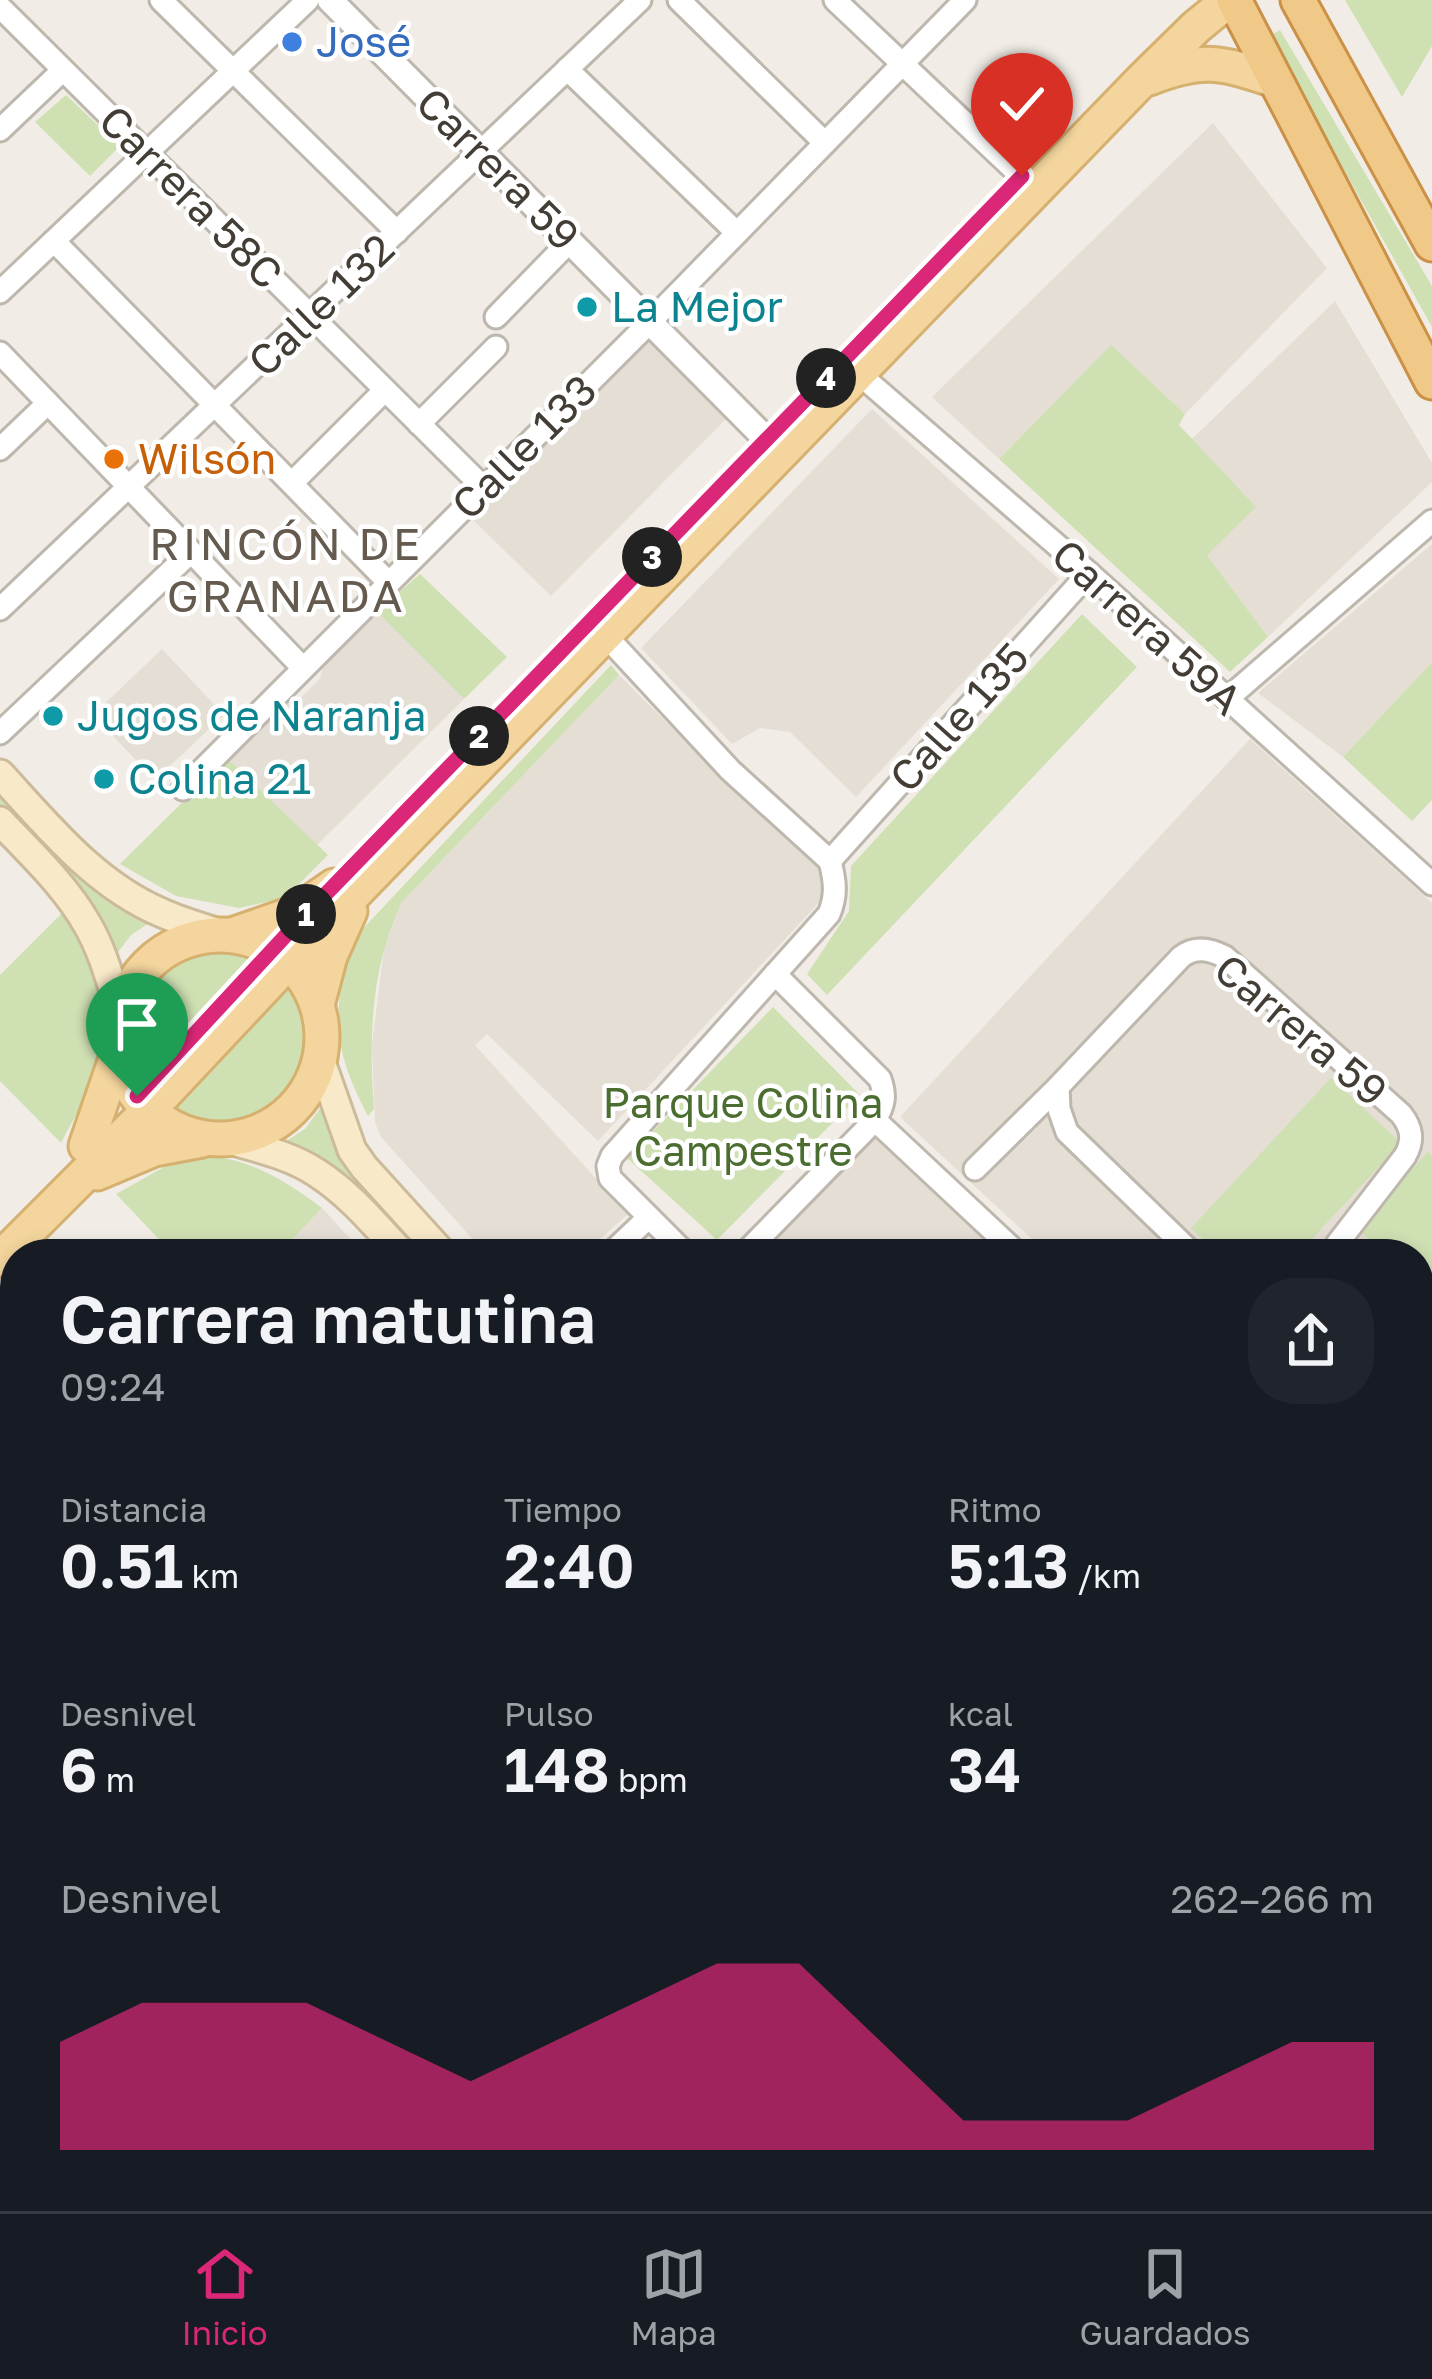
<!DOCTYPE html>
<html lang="es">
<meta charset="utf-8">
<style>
:root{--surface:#171b24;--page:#20242c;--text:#f1f3f6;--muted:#9ea1a6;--line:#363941;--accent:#db2777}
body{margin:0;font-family:"Golos Text",sans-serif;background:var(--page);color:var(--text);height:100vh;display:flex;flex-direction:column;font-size:45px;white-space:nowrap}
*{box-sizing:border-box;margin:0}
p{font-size:39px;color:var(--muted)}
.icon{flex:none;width:66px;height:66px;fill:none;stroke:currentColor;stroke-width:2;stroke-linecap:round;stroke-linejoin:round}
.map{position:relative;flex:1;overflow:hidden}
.drawer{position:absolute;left:0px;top:1239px;width:1434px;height:972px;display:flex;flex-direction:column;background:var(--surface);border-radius:48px 48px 0 0;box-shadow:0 6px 18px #0003}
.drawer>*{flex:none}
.pin{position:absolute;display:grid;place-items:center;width:102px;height:102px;color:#fff;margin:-123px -51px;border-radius:50% 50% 50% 0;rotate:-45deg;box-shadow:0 0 12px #0007}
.pin .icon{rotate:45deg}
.km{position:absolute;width:60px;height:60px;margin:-30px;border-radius:50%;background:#222;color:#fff;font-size:33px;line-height:60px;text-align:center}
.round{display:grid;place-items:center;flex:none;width:126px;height:126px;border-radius:48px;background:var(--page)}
.summary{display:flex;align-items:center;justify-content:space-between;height:204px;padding:0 60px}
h1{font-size:66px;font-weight:600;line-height:90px}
.figures{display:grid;grid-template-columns:repeat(3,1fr);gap:18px;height:204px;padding:12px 60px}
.figures div{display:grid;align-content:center}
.figures b{font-size:60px;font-weight:600}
.figures small{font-size:33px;font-weight:400}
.figures p{font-size:33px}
.chart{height:336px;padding:24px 60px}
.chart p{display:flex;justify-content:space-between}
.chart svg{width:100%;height:216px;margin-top:12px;fill:var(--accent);opacity:.7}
.tabs{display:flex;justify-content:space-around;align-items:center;height:168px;border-top:3px solid var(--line);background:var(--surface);font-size:33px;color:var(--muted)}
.tabs a{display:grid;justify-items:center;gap:6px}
.tabs .selected{color:var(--accent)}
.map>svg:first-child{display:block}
.residential{fill:#e4ded5}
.green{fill:#cfe1b3}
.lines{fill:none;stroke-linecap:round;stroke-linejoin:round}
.minor-casing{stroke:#beb7ad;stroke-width:27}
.tertiary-casing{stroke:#beb7ad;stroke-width:30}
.secondary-casing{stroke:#ccbb9a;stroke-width:33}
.primary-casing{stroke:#d6b06f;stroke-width:39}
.trunk-casing{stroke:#cb9146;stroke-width:39}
.minor{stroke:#fff;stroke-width:21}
.tertiary{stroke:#fff;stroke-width:24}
.secondary{stroke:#f8e9c9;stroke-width:27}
.primary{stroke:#f3d59d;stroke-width:33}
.trunk{stroke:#f0c988;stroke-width:33}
.route-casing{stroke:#fff;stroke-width:24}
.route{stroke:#db2777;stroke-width:15}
.shop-dot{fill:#3f7fe0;stroke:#fff;stroke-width:4.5}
.culture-dot{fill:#0f9aa8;stroke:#fff;stroke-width:4.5}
.food-dot{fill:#e8710a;stroke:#fff;stroke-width:4.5}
.labels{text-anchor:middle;stroke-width:9;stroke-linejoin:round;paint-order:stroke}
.shop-label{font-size:42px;fill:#366cbe;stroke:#fff;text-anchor:start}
.street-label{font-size:42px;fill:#433d36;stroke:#fff}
.culture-label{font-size:42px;fill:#0d838f;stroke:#fff;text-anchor:start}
.food-label{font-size:42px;fill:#c56008;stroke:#fff;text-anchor:start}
.park-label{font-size:42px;fill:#4b6e30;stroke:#fff}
.neighbourhood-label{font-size:45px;letter-spacing:3px;fill:#645a4e;stroke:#fff}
</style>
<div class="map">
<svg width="1432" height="2211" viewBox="0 0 1432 2211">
<rect width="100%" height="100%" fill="#f1ede6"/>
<!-- residential -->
<g class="residential">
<path d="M1213,123L1327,268L1185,414L1111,346L999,459L932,397Z"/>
<path d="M1335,301L1432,463V482L1268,637L1207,555L1192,439Z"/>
<path d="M646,339L726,419L551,596L468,515Z"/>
<path d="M872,409L1059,579L856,797L790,732L760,728L732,744L641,648Z"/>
<path d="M1432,544V662L1343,757L1258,693Z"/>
<path d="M377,612L464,699L317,845L227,758L291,700L300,699L320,679L324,663Z"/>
<path d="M162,649L224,715L155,780L93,715Z"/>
<path d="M619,675L732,787L819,867L824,897L598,1141L487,1034L475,1045L628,1214L583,1254H486L381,1137L375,1122L372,1045L384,948L402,902Z"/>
<path d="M1250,739L1432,903V1376L1419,1364V1254H1048L900,1117Z"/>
<path d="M875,1138L1002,1254H757Z"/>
<path d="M322,1208L364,1254H278Z"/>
<path d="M1432,1584V1716L1420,1729L1432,1741V1955L1419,1968V1597Z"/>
<path d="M1073,2196H1287L1304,2211H1059Z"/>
</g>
<!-- green -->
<g class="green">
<path d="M1345,0H1432V46L1402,97Z"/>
<path d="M1280,30L1432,286V327L1269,36Z"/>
<path d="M66,95L120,146L90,176L35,122Z"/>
<path d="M1111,345L1185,414L1179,425L1256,507L1207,555L1268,637L1230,672L999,459Z"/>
<path d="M420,574L507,657L464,699L377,612Z"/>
<path d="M1082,614L1137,667L827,995L807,974L849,911L851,866Z"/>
<path d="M1432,662V800L1412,821L1343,757Z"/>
<path d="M611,665L619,675L402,902C396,917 389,932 385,947C370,998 370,1057 374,1109L368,1116C332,1048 329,1006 357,935Z"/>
<path d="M227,758L328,855L285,898L239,908L176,896L120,864Z"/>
<path d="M0,788L155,919L131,935L113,959L0,809Z"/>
<path d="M64,911C88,961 113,1008 98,1065C91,1092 73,1119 61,1143L0,1081V975Z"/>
<path d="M218,944L244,949L258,956L141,1080C128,1043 134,992 165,965C180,951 200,948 218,944Z"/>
<path d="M287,980C294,990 302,1000 306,1012C330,1090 229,1167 167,1107Z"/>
<path d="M773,1007L860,1095L717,1240L627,1158Z"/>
<path d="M1331,1078L1401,1143L1298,1254H1218L1191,1228Z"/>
<path d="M324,1103L433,1254H420L280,1145L305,1129Z"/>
<path d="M1428,1152L1432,1155V1296L1419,1284V1254H1386L1358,1229Z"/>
<path d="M213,1156C258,1163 286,1181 322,1208L278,1254H173L116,1194L173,1162Z"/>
<path d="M1431,1954L1432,2086L1419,2100V1968Z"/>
<path d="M362,2196H481L465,2211H345Z"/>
</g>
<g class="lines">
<defs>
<g id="minor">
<path d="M161,0L397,232"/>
<path d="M679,0L825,143"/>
<path d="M835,0L1021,176"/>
<path d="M0,7L483,487"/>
<path d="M567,69L737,233"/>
<path d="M0,130L63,70"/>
<path d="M54,241L388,582"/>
<path d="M0,292L308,0"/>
<path d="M496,317L570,241"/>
<path d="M0,353L302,667"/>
<path d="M858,373L1089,573L1432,884"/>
<path d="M419,424L496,347"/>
<path d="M0,449L48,403"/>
<path d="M292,483L385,390"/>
<path d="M0,609L640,0"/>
<path d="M605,635L730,770L830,861"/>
<path d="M1227,699L1432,521"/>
<path d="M0,733L191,552"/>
<path d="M183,789L650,322L965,0"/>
<path d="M830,861L1089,573"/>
<path d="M1058,1087L1059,1109L1067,1132L1193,1254"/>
<path d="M875,1120L1018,1254"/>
<path d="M975,1169L1058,1087L1181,957C1195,946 1210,949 1225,957L1401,1114C1412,1128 1414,1140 1405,1156L1337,1244L1348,1254"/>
<path d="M610,1254L649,1217"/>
<path d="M686,1254L610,1178L608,1166L612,1156L829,914C837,895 835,881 830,861"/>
<path d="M744,1254L875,1120C884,1105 886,1096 880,1079L775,974"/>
<path d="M1419,1320L1432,1332"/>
<path d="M1419,1346L1432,1358"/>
<path d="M0,1505L15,1491"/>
<path d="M0,1548L15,1564"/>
<path d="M605,2196L620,2211"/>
<path d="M11,2211L27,2196"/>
<path d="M475,2211L490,2196"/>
</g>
<path id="tertiary" d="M330,0L766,439"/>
<g id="secondary">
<path d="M0,774C48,826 95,885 162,913C182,922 204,928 225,935"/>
<path d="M0,821C30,853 65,885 87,924C103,951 111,983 121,1014"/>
<path d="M320,1059L352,1150L364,1167L443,1254"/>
<path d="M226,1139C257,1148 290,1155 317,1173C350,1194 376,1226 402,1254"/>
<path d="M1419,1519L1432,1504"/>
<path d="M1341,2196L1357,2211"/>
<path d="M1383,2196L1400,2211"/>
<path d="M719,2211L733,2196"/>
<path d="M743,2211L757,2196"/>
</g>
<g id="primary">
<path d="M1149,78C1203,57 1220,62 1275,80"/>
<path d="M232,935L295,913L334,886"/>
<circle cx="220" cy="1037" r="102"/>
<path d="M317,1005L330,956L350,911"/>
<path d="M86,1146L119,1050"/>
<path d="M97,1173L154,1149L202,1140"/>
<path d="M0,1259L149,1110L289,961L1141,81L1196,27L1229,0"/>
</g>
<g id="trunk">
<path d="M1234,0L1432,382"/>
<path d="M1298,0L1432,244"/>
</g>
</defs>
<!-- minor casing -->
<use href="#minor" class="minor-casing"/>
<!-- tertiary casing -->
<use href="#tertiary" class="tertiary-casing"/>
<!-- secondary casing -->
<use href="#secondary" class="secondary-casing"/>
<!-- primary casing -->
<use href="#primary" class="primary-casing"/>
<!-- trunk casing -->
<use href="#trunk" class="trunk-casing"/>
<!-- minor -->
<use href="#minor" class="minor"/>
<!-- tertiary -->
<use href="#tertiary" class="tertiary"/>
<!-- secondary -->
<use href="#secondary" class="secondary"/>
<!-- primary -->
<use href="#primary" class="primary"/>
<!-- trunk -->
<use href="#trunk" class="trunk"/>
</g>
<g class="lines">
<defs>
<path id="route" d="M137,1096L289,932L1022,176"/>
</defs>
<!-- route casing -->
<use href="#route" class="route-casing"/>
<!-- route -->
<use href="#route" class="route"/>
</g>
<!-- markers -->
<circle class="shop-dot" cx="292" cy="42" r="12"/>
<g class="culture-dot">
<circle cx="587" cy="307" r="12"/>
<circle cx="53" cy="716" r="12"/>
<circle cx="104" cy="779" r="12"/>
</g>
<circle class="food-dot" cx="114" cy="459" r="12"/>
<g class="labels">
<!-- shop labels -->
<g class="shop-label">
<text x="316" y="57">José</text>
</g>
<!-- street labels -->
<g class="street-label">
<text transform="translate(498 169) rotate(45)" y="15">Carrera 59</text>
<text transform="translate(191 197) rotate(45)" y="15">Carrera 58C</text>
<text transform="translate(321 305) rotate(-44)" y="15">Calle 132</text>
<text transform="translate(524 447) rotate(-45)" y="15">Calle 133</text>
<text transform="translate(1147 627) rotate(42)" y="15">Carrera 59A</text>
<text transform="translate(959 717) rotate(-48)" y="15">Calle 135</text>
<text transform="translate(1301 1030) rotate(40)" y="15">Carrera 59</text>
</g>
<!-- culture labels -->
<g class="culture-label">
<text x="611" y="322">La Mejor</text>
<text x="77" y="731">Jugos de Naranja</text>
<text x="128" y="794">Colina 21</text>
</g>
<!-- food labels -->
<g class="food-label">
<text x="138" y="474">Wilsón</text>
</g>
<!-- park labels -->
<g class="park-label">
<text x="743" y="1118">Parque Colina<tspan x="743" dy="48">Campestre</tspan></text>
</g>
<!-- neighbourhood labels -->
<g class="neighbourhood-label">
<text x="286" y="560">RINCÓN DE<tspan x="286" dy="52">GRANADA</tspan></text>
</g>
</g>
</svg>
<div class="pin" style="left:137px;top:1096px;background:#1e9e55"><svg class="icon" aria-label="arrive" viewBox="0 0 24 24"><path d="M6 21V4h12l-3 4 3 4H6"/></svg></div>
<div class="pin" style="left:1022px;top:176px;background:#d93025"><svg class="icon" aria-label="check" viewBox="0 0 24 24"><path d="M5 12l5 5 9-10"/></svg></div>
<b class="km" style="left:306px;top:914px">1</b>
<b class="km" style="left:479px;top:736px">2</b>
<b class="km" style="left:652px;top:557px">3</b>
<b class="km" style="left:826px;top:378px">4</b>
<section class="drawer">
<div class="summary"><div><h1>Carrera matutina</h1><p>09:24</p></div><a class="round"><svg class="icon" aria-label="share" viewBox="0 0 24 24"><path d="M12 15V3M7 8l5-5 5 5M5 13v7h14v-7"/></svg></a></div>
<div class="figures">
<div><p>Distancia</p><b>0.51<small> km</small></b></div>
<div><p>Tiempo</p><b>2:40</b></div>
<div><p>Ritmo</p><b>5:13<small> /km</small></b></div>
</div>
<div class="figures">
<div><p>Desnivel</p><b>6<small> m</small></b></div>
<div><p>Pulso</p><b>148<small> bpm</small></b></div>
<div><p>kcal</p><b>34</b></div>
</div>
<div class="chart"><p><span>Desnivel</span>262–266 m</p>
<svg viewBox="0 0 160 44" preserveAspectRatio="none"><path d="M0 44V22L10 14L20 14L30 14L40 22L50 30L60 22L70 14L80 6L90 6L100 22L110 38L120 38L130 38L140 30L150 22L160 22V44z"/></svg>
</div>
</section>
</div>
<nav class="tabs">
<a class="selected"><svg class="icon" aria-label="home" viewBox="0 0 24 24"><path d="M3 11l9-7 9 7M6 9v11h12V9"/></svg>Inicio</a>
<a><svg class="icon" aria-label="map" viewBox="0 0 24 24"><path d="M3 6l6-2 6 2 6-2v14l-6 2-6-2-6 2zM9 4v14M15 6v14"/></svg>Mapa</a>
<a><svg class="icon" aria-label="saved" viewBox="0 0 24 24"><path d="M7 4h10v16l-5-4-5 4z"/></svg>Guardados</a>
</nav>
